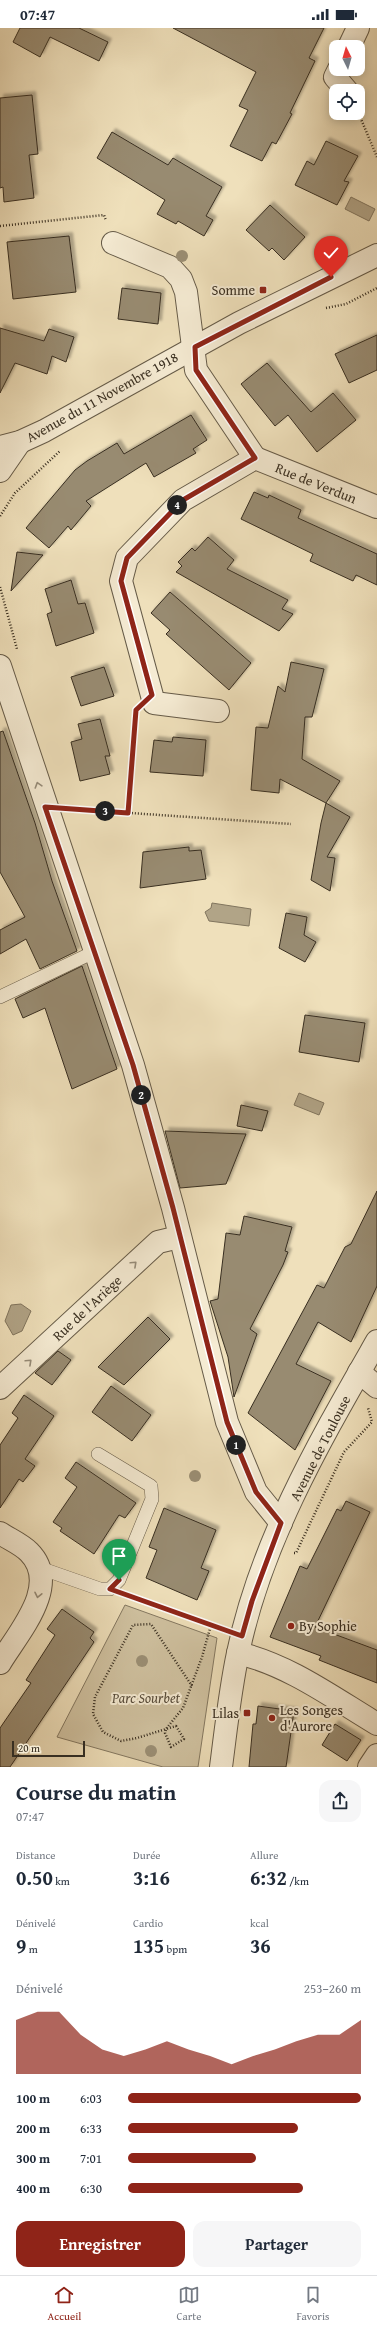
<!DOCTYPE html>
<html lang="fr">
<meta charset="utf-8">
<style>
:root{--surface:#fff;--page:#f6f6f7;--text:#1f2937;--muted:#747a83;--line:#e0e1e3;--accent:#8f2418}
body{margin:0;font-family:"Gentium Book Plus",serif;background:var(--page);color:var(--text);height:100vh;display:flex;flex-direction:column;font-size:15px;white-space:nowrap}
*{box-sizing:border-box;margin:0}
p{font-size:13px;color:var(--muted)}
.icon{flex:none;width:22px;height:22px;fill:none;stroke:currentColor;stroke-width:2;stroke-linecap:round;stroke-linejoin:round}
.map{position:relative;height:1739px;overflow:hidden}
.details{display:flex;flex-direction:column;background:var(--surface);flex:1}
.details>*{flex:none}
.needle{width:26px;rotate:355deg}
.controls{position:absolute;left:329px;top:12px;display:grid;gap:8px}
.controls a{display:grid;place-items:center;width:36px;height:36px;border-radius:8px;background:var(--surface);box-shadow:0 2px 10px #0003;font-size:20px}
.scale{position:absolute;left:12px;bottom:10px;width:73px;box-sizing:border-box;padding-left:4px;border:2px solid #392f21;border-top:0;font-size:11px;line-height:14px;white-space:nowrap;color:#392f21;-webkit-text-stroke:3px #f5ebd3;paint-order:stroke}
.pin{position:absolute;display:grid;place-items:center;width:34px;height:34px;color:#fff;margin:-41px -17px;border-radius:50% 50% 50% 0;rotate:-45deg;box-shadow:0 0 4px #0007}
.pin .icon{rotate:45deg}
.km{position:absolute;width:20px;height:20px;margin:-10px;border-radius:50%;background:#222;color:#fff;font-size:11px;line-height:20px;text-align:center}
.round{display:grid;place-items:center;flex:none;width:42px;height:42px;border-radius:12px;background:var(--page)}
.head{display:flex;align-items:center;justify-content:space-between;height:68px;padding:0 16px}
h1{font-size:22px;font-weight:600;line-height:30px}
.metrics{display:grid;grid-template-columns:repeat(3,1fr);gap:6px;height:68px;padding:4px 16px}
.metrics div{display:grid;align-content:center}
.metrics b{font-size:20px;font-weight:600}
.metrics small{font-size:11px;font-weight:400}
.metrics p{font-size:11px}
.chart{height:112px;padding:8px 16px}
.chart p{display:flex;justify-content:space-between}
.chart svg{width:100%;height:72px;margin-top:4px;fill:var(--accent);opacity:.7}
.cta{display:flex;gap:8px;margin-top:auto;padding:8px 16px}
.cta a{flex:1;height:46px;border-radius:12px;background:var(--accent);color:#fff;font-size:16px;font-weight:600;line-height:46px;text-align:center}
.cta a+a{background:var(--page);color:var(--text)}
ul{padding:0 16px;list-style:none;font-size:13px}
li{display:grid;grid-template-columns:64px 48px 1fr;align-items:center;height:30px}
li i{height:10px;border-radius:5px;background:var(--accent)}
.status{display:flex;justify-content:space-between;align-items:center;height:28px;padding:0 20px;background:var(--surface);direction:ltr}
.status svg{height:11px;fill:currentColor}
.tab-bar{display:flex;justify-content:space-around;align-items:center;height:56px;border-top:1px solid var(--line);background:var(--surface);font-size:11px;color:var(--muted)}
.tab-bar a{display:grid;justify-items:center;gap:2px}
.tab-bar .on{color:var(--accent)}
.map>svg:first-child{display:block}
.green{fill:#d0c2a1;stroke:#847861}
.water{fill:#b1a487;stroke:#81755e}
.building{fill:#988b71;stroke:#392f21;filter:url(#shadow)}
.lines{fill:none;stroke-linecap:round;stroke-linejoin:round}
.service-casing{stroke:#665b48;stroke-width:14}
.minor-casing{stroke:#665b48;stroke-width:24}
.tertiary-casing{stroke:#665b48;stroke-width:24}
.path{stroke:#392f21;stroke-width:2.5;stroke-dasharray:1 2;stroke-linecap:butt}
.service{stroke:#f5ebd3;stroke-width:13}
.minor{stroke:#f5ebd3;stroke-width:22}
.tertiary{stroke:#f5ebd3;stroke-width:22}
.tree{fill:#9b8f75}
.oneway{stroke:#978d7a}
.route-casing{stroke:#fff;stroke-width:8}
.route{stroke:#8f2418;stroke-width:5}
.poi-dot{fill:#8f2418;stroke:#f5ebd3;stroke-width:1.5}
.labels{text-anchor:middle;stroke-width:4;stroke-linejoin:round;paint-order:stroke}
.poi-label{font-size:14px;fill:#392f21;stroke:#f5ebd3;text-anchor:end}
.street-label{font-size:14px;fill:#392f21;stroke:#f5ebd3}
.park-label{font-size:14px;font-style:italic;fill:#574c3b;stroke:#f5ebd3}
</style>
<div class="status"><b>07:47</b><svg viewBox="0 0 49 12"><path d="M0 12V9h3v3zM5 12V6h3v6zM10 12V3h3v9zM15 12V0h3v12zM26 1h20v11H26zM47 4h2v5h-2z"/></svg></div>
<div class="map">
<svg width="377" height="1739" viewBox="0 0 377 1739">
<defs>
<filter id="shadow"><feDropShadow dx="3.5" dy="-3.5" stdDeviation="1" flood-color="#0004"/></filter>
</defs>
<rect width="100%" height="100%" fill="#efe0bb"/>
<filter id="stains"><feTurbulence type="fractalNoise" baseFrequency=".005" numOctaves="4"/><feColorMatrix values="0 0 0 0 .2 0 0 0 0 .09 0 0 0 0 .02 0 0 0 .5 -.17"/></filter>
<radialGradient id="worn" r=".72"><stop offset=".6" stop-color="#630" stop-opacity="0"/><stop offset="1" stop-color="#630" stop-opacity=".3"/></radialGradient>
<!-- green -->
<path class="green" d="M125,1577L217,1610L198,1739H163L57,1709Z"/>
<!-- water -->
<g class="water">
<path d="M351,169L375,181L369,193L345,181Z"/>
<path d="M212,875L251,881L249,898L209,893L205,884L211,880Z"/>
<path d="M299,1065L324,1075L319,1087L294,1077Z"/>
<path d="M21,1276L31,1283L22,1303L13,1307L5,1293L11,1277Z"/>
</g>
<!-- building -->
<g class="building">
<path d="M20,0H79L108,14L99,33L50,9L40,29L13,14Z"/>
<path d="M173,0H324L309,30L315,33L290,85L292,86L276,116L272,114L262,133L230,118L248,82L239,78L256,44Z"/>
<path d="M32,67L38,126L29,127L34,170L4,174L3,159L0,160V70Z"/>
<path d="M112,104L168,137L173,130L222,159L206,188L213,192L204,208L178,193L176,196L157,186L165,172L97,130Z"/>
<path d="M326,113L358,128L344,153L349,154L337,177L295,157L307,133L314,137Z"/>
<path d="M270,177L305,209L284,232L272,220L269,223L246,202Z"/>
<path d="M69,208L76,264L13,271L7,214Z"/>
<path d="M122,260L161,265L158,296L118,291Z"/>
<path d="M0,300L44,313L49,301L74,309L66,334L52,328L47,346L15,335L0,365Z"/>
<path d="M377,307V342L349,355L335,326Z"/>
<path d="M267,335L311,384L333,365L356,392L317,424L288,387L275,398L241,356Z"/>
<path d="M191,387L207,412L193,421L196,425L154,449L146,435L86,473L91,478L71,502L68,498L49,520L26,500L75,442L87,433L117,415L124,426Z"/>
<path d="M254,464L268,470L269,467L301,482L298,490L377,526V557L356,547L353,553L310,533L313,526L241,491Z"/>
<path d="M208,509L234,532L227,541L288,572L282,581L293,586L279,603L176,544L182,538L178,534L192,520L195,523Z"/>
<path d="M17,524L43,527L11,563Z"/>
<path d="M71,552L78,576L85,575L94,605L56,618L47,586L52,584L45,561Z"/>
<path d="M170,564L251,635L229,662L166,606L170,602L151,585Z"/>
<path d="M291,634L324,641L312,689H305L302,731L340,753L326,775L280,751L279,765L251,762L256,699L268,700L278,658L285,664Z"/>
<path d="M104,639L114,668L81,678L71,649Z"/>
<path d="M100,691L110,728H105L110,746L80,753L71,714L82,711L78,696Z"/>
<path d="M3,703L35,795L52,853L77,923L40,941L26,911L0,926V902L25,889L0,844V704Z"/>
<path d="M173,709L206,712L203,748L150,744L154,712L172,714Z"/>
<path d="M326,775L350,789L327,829L335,830L330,863L311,852L321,795Z"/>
<path d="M189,819V823L201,822L206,851L140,860L143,824Z"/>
<path d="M286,885L307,889L304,907L316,914L305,934L279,920Z"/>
<path d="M82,938L117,1041L72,1061L45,980L23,990L15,971Z"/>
<path d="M305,987L365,995L359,1034L299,1024Z"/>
<path d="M241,1077L268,1083L262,1103L237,1098Z"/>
<path d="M165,1103L246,1106L226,1156L180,1160Z"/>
<path d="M377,1163V1258L351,1314L318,1294L296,1336L331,1353L295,1422L248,1385L317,1257L324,1260L345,1219L351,1216Z"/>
<path d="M244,1188L292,1199L285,1223L288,1224L283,1237L250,1301L257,1306L234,1369L228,1329L210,1273L218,1271L226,1205L240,1207Z"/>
<path d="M148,1289L170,1311L124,1357L98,1339Z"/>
<path d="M58,1323L71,1332L52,1357L35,1345Z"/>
<path d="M111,1358L151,1387L132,1413L92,1384Z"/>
<path d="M24,1367L54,1388L25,1431L35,1438L23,1454L19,1451L0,1480V1417L18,1390L12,1385Z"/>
<path d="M76,1434L136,1475L125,1490L119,1487L94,1526L60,1503L62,1500L53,1494L77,1459L65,1450Z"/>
<path d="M346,1473L370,1484L315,1599L377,1622V1655L319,1632L321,1628L270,1609L300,1538L307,1541L337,1481L341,1483Z"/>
<path d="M164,1480L216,1502L201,1540L209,1543L197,1572L146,1550L157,1522L149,1519Z"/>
<path d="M62,1581L94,1604L90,1610L94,1614L10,1739H0V1700L31,1655L26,1652L55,1607L47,1601Z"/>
<path d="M258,1678L294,1683L286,1739H249L253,1696H256Z"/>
<path d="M335,1696L361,1712L347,1733L322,1717Z"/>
</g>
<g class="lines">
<defs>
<g id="service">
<path d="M0,969L94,924"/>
<path d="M40,1540L100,1561H110L119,1552L152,1471L151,1458L98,1426"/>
</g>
<g id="minor">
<path d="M349,19L358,0"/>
<path d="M339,41L335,49L347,63"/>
<path d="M113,215L170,239L181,251L186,264L196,342L255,430L183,472L127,530L121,553L154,675L218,683"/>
<path d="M255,430L377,479"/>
<path d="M0,638L133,1037L173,1180L227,1394L256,1464L281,1495"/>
<path d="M359,1344L377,1359"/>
<path d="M0,1360L158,1214L179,1209"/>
<path d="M0,1505C9,1511 21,1516 29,1524C62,1557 18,1605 0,1635"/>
<path d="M238,1625C289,1637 332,1669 377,1696"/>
<path d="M369,1739L377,1727"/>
</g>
<g id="tertiary">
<path d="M0,419L20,414L44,403L239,295L377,227"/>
<path d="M0,443L20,414"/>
<path d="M221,1739C226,1701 230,1662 238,1625C261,1513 321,1411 377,1313"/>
</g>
</defs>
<!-- service casing -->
<use href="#service" class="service-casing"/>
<!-- minor casing -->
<use href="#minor" class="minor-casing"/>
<!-- tertiary casing -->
<use href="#tertiary" class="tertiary-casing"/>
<!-- path -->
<g class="path">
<path d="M358,84L377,129"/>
<path d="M0,198L104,187L106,193"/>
<path d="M326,280L346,276L377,260"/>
<path d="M0,488L15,465L60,423"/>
<path d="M0,559L17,621"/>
<path d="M72,781L291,796"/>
<path d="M128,785L135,689"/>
<path d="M294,1525H296L344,1424L372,1394L368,1380"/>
<path d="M129,1568L221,1600"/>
<path d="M192,1658L151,1596L133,1597L95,1669L93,1686L103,1704L121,1713L137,1710L166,1701L183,1680L202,1629L211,1597"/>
<path d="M176,1698L184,1711L171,1719L165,1705L166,1701Z"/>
</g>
<!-- service -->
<use href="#service" class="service"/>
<!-- minor -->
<use href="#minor" class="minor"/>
<!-- tertiary -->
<use href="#tertiary" class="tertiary"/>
</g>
<!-- trees -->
<g class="tree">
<circle cx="182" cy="228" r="6"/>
<circle cx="195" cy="1448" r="6"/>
<circle cx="142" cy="1633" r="6"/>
<circle cx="151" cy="1723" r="6"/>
</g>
<!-- one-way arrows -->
<defs><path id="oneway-chevron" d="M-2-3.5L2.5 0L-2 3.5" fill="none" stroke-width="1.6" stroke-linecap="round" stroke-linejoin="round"/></defs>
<g class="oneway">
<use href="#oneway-chevron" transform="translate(38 757) rotate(-107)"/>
<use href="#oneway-chevron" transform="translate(134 1236) rotate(-43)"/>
<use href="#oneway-chevron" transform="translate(29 1334) rotate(-43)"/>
<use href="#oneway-chevron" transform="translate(38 1567) rotate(102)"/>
</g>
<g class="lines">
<defs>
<path id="route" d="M119,1552L110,1561L242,1608L252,1573L281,1495L256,1464L227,1394L173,1180L133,1037L45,779L128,785L136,682L152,667L121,553L127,530L183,472L255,430L196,342L195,319L331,249"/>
</defs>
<!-- route casing -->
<use href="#route" class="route-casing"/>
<!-- route -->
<use href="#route" class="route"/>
</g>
<!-- markers -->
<g class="poi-dot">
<rect x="259" y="258" width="8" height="8" rx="2"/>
<circle cx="291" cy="1598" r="4"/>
<rect x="243" y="1681" width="8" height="8" rx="2"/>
<circle cx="272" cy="1690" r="4"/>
</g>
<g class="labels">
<!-- poi labels -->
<g class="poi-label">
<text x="255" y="267">Somme</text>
<text x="299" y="1603" text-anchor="start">By Sophie</text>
<text x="280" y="1687" text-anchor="start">Les Songes<tspan x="280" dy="16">d'Aurore</tspan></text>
<text x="239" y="1690">Lilas</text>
</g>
<!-- street labels -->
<g class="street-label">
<text transform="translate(102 369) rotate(-29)" y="5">Avenue du 11 Novembre 1918</text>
<text transform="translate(316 455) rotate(22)" y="5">Rue de Verdun</text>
<text transform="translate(87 1280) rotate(-43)" y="5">Rue de l'Ariège</text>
<text transform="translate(320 1420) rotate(-63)" y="5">Avenue de Toulouse</text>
</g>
<!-- park labels -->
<g class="park-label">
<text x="146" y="1675">Parc Sourbet</text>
</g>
</g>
<rect width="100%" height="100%" filter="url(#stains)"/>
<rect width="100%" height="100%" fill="url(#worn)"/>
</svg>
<div class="controls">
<a><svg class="needle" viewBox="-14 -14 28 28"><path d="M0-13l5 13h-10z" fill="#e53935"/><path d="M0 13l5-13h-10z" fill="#747a83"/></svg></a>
<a><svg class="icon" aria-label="locate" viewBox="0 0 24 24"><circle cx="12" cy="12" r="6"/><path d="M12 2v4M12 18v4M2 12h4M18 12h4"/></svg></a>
</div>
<div class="scale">20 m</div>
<div class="pin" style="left:119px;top:1552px;background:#1e9e55"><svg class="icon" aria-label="arrive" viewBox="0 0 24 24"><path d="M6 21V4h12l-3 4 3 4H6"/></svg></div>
<div class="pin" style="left:331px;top:249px;background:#d93025"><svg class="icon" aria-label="check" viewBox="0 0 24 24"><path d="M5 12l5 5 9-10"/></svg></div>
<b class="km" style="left:236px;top:1417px">1</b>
<b class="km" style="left:141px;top:1067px">2</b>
<b class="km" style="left:105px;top:783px">3</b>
<b class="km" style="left:177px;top:477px">4</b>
</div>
<section class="details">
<div class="head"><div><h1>Course du matin</h1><p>07:47</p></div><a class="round"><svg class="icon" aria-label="share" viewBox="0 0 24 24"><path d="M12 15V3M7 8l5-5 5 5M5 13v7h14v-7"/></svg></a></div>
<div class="metrics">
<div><p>Distance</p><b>0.50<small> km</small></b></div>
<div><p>Durée</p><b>3:16</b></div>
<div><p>Allure</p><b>6:32<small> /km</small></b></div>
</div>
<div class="metrics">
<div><p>Dénivelé</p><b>9<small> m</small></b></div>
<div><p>Cardio</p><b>135<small> bpm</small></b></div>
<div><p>kcal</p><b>36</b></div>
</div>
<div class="chart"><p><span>Dénivelé</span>253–260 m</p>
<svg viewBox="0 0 160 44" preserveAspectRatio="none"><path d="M0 44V11L10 6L20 6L30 20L40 29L50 33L60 29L70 24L80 29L90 33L100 38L110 33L120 29L130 24L140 20L150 20L160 11V44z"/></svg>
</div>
<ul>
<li><b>100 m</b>6:03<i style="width:100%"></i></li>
<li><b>200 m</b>6:33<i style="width:73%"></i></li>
<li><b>300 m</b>7:01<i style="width:55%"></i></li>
<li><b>400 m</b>6:30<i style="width:75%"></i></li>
</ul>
<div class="cta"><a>Enregistrer</a><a>Partager</a></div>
</section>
<nav class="tab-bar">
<a class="on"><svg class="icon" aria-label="home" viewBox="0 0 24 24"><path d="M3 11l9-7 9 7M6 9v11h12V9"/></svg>Accueil</a>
<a><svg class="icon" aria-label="map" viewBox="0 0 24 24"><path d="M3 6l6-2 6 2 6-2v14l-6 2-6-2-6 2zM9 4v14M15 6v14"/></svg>Carte</a>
<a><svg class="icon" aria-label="saved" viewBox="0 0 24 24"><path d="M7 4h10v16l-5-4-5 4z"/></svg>Favoris</a>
</nav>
